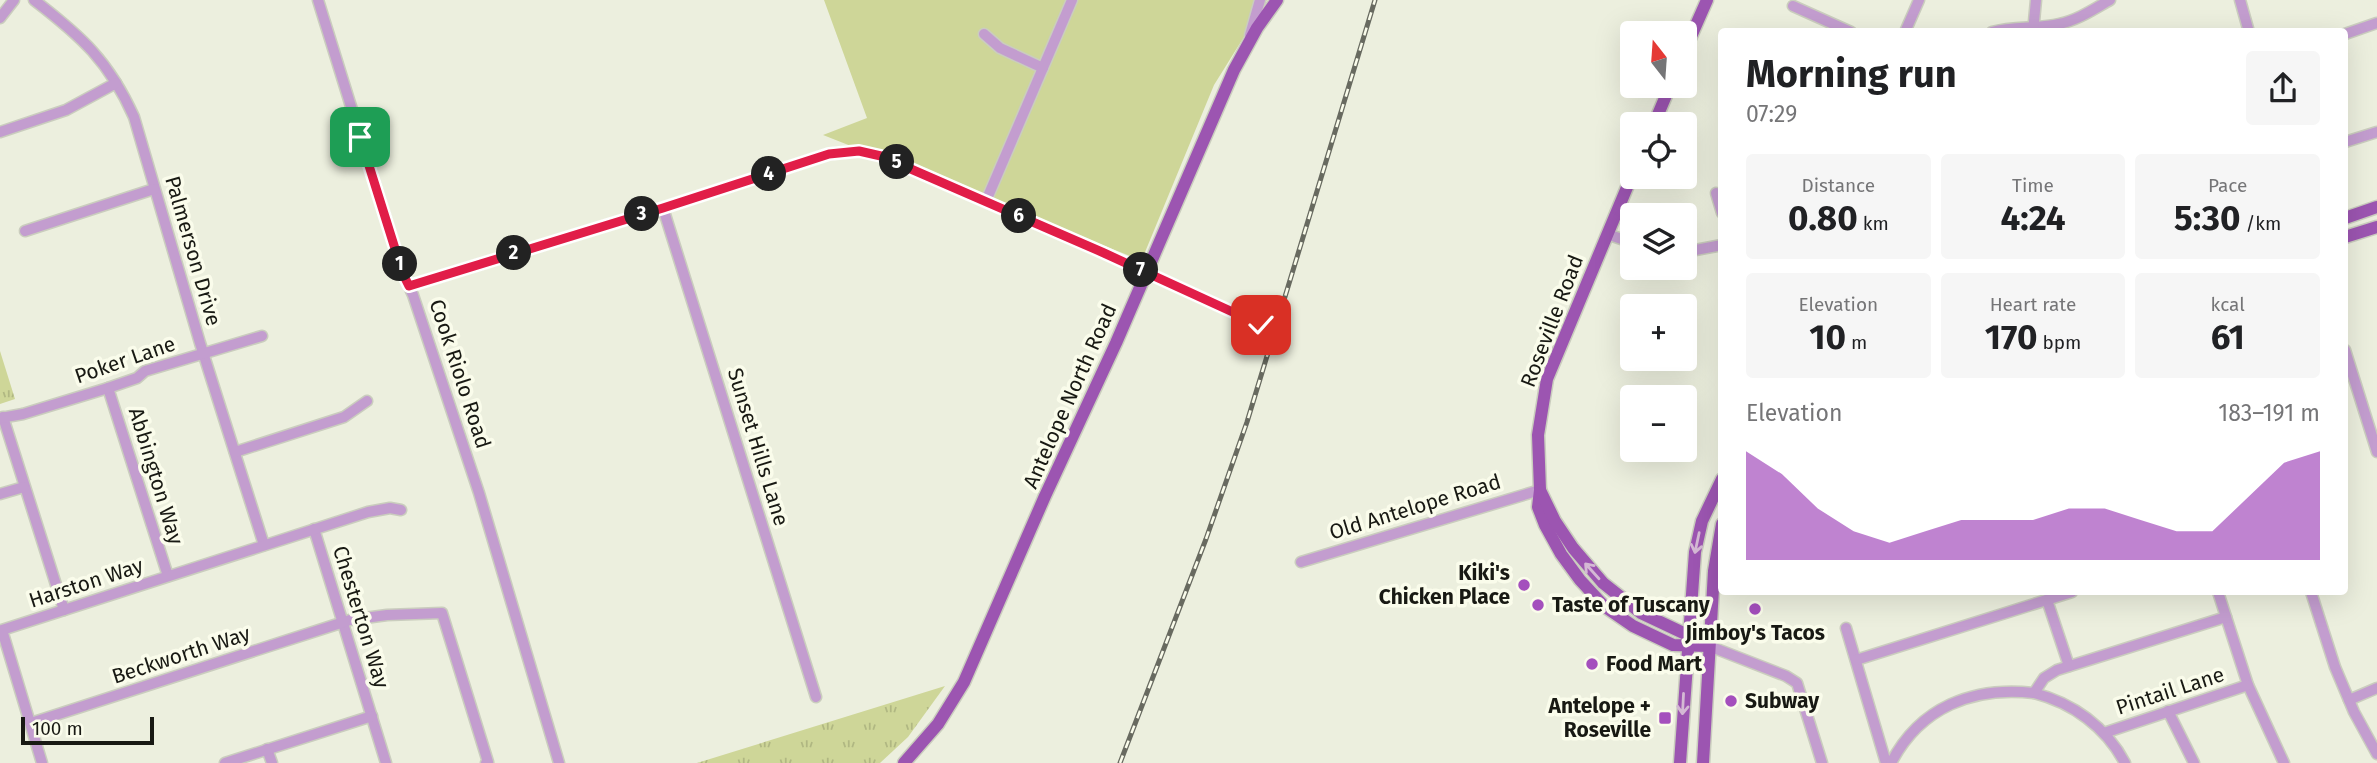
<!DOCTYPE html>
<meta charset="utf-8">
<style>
:root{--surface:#fff;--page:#f6f6f6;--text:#202124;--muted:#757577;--accent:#a44fbd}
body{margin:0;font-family:"Fira Sans",sans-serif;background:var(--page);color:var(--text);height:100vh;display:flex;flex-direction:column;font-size:26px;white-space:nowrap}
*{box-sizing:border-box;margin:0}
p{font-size:23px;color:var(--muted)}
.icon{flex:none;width:38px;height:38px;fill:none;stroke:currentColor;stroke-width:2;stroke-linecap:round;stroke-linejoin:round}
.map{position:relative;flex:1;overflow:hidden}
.sheet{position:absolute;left:1718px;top:28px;width:630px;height:567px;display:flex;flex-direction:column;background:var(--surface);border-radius:7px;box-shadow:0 7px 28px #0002}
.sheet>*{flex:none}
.needle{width:46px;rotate:343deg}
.tools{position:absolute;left:1620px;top:21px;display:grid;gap:14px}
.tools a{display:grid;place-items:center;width:77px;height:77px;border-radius:7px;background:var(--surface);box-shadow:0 7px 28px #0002;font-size:35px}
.scale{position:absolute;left:21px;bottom:18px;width:133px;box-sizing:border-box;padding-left:7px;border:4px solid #181913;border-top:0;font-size:19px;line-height:24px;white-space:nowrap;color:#181913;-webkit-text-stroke:5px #fafceb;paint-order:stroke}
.pin{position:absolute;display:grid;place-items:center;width:60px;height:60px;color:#fff;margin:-30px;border-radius:14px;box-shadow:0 4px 10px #0006}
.km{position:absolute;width:35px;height:35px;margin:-18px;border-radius:50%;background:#222;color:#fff;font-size:19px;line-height:35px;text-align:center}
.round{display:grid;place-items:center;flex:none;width:74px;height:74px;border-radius:7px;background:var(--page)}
.overview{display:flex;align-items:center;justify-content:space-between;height:119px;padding:0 28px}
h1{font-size:38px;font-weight:700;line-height:52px}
.figures{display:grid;grid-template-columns:repeat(3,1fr);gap:10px;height:119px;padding:7px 28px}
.figures div{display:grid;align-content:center;border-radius:7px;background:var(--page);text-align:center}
.figures b{font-size:35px;font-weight:700}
.figures small{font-size:19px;font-weight:400}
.figures p{font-size:19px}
.chart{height:196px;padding:14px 28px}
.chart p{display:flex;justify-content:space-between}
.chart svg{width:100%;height:126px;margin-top:7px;fill:var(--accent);opacity:.7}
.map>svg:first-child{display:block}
.grass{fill:#ced698}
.park{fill:url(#park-tufts)}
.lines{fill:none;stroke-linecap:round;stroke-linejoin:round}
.minor-casing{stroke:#cacdbe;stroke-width:13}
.major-casing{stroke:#cacdbe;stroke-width:15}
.minor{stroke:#c39dcf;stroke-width:10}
.major{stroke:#9c55b1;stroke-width:12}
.rail-casing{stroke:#686a60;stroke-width:5}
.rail{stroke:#fafceb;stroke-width:2.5;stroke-dasharray:8;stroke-linecap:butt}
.oneway{stroke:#d4b9d4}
.route-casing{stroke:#fff;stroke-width:14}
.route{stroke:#e11d48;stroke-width:9}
.poi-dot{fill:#a44fbd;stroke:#fafceb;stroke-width:2.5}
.labels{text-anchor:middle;stroke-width:7;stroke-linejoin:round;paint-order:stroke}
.street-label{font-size:21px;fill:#181913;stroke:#fafceb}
.poi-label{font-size:21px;font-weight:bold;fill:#181913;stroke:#fafceb;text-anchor:start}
</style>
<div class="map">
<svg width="2377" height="763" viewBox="0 0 2377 763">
<defs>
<pattern id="park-tufts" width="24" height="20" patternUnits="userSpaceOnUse" patternTransform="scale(1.75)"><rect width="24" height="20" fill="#ced698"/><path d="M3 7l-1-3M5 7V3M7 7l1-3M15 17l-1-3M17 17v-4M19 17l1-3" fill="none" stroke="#b0b782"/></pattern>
</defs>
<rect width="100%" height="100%" fill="#ecefde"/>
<!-- grass -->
<path class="grass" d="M824,0H1267L1214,85L1143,257L1130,256L823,135L867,118Z"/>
<!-- park -->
<g class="park">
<path d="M0,351L15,399L0,404Z"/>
<path d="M945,686L908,737L880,763H697Z"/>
</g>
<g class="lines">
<defs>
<g id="minor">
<path d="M34,0C81,36 109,61 134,117L200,343L264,545"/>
<path d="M318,0L403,274L413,295L479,493L559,763"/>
<path d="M2240,0L2249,32"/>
<path d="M1793,6L1851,32"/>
<path d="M0,18L14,0"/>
<path d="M1905,32L1919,0"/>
<path d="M1992,32C2014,26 2037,29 2059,24C2078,20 2094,9 2110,0"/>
<path d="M2033,32L2036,0"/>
<path d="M984,34L1000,48L1043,68"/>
<path d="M2345,34L2377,23"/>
<path d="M1250,35L1260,0"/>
<path d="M0,132L66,110L116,83"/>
<path d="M2345,142L2377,132"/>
<path d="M1716,193L1722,213"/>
<path d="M986,201L1072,0"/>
<path d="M663,208L816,697"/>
<path d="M25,231L154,189"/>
<path d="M1607,234L1633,243"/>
<path d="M1685,252L1722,245"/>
<path d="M409,286L663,208L829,154L859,151L881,156L1104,253L1261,325"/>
<path d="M2345,350L2377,452"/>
<path d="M108,388L168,576"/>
<path d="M3,417L64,610"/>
<path d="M0,418L23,414L108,388L137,378L145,371L262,336"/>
<path d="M235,452L344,417L367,401"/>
<path d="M0,494L24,487"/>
<path d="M314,529L386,763"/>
<path d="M1301,562L1540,490"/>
<path d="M2218,592L2248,685L2284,763"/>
<path d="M2311,592L2335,667L2354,712L2377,754"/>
<path d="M2047,600L2069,666"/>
<path d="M1846,628L1886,763"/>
<path d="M1709,646L1786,676L1797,683L1822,763"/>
<path d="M1856,660L2072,592"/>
<path d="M2034,693C2073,703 2106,727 2125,763"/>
<path d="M2349,700L2377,688"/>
<path d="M2168,711L2194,763"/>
<path d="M31,723L350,620L387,615L442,613L488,762L486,763"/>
<path d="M2104,733L2248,685"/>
<path d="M267,749L272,763"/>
<path d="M42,763L2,630L368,512L390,508L401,510"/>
<path d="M225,763L372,716"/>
<path d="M1891,763C1920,707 1973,686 2034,693L2044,678L2057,670L2226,617"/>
</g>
<g id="major">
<path d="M1685,50L1707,0"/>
<path d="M1654,124L1670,86"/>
<path d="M1633,173L1547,379L1538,435L1540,490L1538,507L1545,525L1561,554L1580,580L1604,606L1633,626L1673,645L1709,646"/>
<path d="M2345,218L2377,207"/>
<path d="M2345,237L2377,227"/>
<path d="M1540,490L1555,521L1573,548L1603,583L1641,613L1694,638"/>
<path d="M904,763L938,724L964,682L1045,496L1116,343L1234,70L1257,28L1277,0"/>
<path d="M1680,763L1695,552L1702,521L1722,479"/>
<path d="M1703,763L1714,571L1722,524"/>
</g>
</defs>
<!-- minor casing -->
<use href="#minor" class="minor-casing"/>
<!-- major casing -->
<use href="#major" class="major-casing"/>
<!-- minor -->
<use href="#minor" class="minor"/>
<!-- major -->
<use href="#major" class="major"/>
<defs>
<path id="rail" d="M1120,763L1206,539L1247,422L1375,0"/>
</defs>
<!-- rail casing -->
<use href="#rail" class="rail-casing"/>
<!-- rail -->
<use href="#rail" class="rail"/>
</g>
<!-- one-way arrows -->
<defs><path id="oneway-shaft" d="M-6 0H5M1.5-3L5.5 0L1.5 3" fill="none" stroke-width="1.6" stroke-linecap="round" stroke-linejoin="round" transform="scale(1.75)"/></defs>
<g class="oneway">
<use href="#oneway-shaft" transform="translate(1697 543) rotate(102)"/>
<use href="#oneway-shaft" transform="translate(1592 571) rotate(-132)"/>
<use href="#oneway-shaft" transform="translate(1683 704) rotate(93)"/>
</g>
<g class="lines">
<defs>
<path id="route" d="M360,137L403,274L409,286L663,208L829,154L859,151L881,156L1104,253L1261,325"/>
</defs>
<!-- route casing -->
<use href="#route" class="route-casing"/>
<!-- route -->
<use href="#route" class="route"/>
</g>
<!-- markers -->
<g class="poi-dot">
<circle cx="1524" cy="585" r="7"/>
<circle cx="1538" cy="605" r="7"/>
<circle cx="1755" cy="609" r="7"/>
<circle cx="1592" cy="664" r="7"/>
<circle cx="1731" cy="701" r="7"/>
<rect x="1658" y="711" width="14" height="14" rx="3.5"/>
</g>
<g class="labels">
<!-- street labels -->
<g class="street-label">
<text transform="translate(193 251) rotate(74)" y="7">Palmerson Drive</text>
<text transform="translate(1552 321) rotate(-69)" y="7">Roseville Road</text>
<text transform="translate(125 360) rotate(-19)" y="7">Poker Lane</text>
<text transform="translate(460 374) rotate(72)" y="7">Cook Riolo Road</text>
<text transform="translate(1070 396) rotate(-66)" y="7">Antelope North Road</text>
<text transform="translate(758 447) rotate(73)" y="7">Sunset Hills Lane</text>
<text transform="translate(156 476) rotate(73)" y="7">Abbington Way</text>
<text transform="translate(1415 507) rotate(-17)" y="7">Old Antelope Road</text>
<text transform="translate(86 583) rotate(-18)" y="7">Harston Way</text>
<text transform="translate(361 617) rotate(73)" y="7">Chesterton Way</text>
<text transform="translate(181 655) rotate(-18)" y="7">Beckworth Way</text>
<text transform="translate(2170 691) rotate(-18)" y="7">Pintail Lane</text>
</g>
<!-- poi labels -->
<g class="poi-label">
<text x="1510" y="580" text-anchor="end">Kiki's<tspan x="1510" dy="24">Chicken Place</tspan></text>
<text x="1552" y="612">Taste of Tuscany</text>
<text x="1755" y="640" text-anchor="middle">Jimboy's Tacos</text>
<text x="1606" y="671">Food Mart</text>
<text x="1745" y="708">Subway</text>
<text x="1651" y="713" text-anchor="end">Antelope +<tspan x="1651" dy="24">Roseville</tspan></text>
</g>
</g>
</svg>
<div class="tools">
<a><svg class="needle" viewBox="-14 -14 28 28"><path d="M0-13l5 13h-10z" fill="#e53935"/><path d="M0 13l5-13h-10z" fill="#757577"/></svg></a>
<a><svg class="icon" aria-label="locate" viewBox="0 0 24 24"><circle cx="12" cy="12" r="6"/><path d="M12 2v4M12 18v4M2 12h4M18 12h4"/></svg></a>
<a><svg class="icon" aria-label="layers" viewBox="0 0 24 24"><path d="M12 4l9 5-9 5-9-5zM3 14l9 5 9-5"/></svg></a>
<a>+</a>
<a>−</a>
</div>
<div class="scale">100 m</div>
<div class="pin" style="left:360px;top:137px;background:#1e9e55"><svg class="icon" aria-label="arrive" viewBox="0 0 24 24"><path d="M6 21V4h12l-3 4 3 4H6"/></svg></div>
<div class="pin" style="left:1261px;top:325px;background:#d93025"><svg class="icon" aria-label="check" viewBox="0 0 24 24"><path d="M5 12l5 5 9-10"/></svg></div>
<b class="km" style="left:400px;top:264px">1</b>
<b class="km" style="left:514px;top:253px">2</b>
<b class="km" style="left:642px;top:214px">3</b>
<b class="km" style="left:769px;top:174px">4</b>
<b class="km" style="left:897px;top:162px">5</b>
<b class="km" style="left:1019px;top:216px">6</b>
<b class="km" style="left:1141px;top:270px">7</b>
<section class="sheet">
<div class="overview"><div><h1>Morning run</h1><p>07:29</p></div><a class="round"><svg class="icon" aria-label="share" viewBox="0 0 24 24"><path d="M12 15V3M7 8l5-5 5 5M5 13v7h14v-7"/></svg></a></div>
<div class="figures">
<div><p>Distance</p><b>0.80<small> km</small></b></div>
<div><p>Time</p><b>4:24</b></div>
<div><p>Pace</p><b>5:30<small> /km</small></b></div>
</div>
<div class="figures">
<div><p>Elevation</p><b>10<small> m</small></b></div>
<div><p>Heart rate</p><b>170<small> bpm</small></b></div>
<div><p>kcal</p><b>61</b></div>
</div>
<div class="chart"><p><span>Elevation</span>183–191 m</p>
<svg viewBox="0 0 160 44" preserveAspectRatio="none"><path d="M0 44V6L10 14L20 26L30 34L40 38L50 34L60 30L70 30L80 30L90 26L100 26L110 30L120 34L130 34L140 22L150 10L160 6V44z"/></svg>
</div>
</section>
</div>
